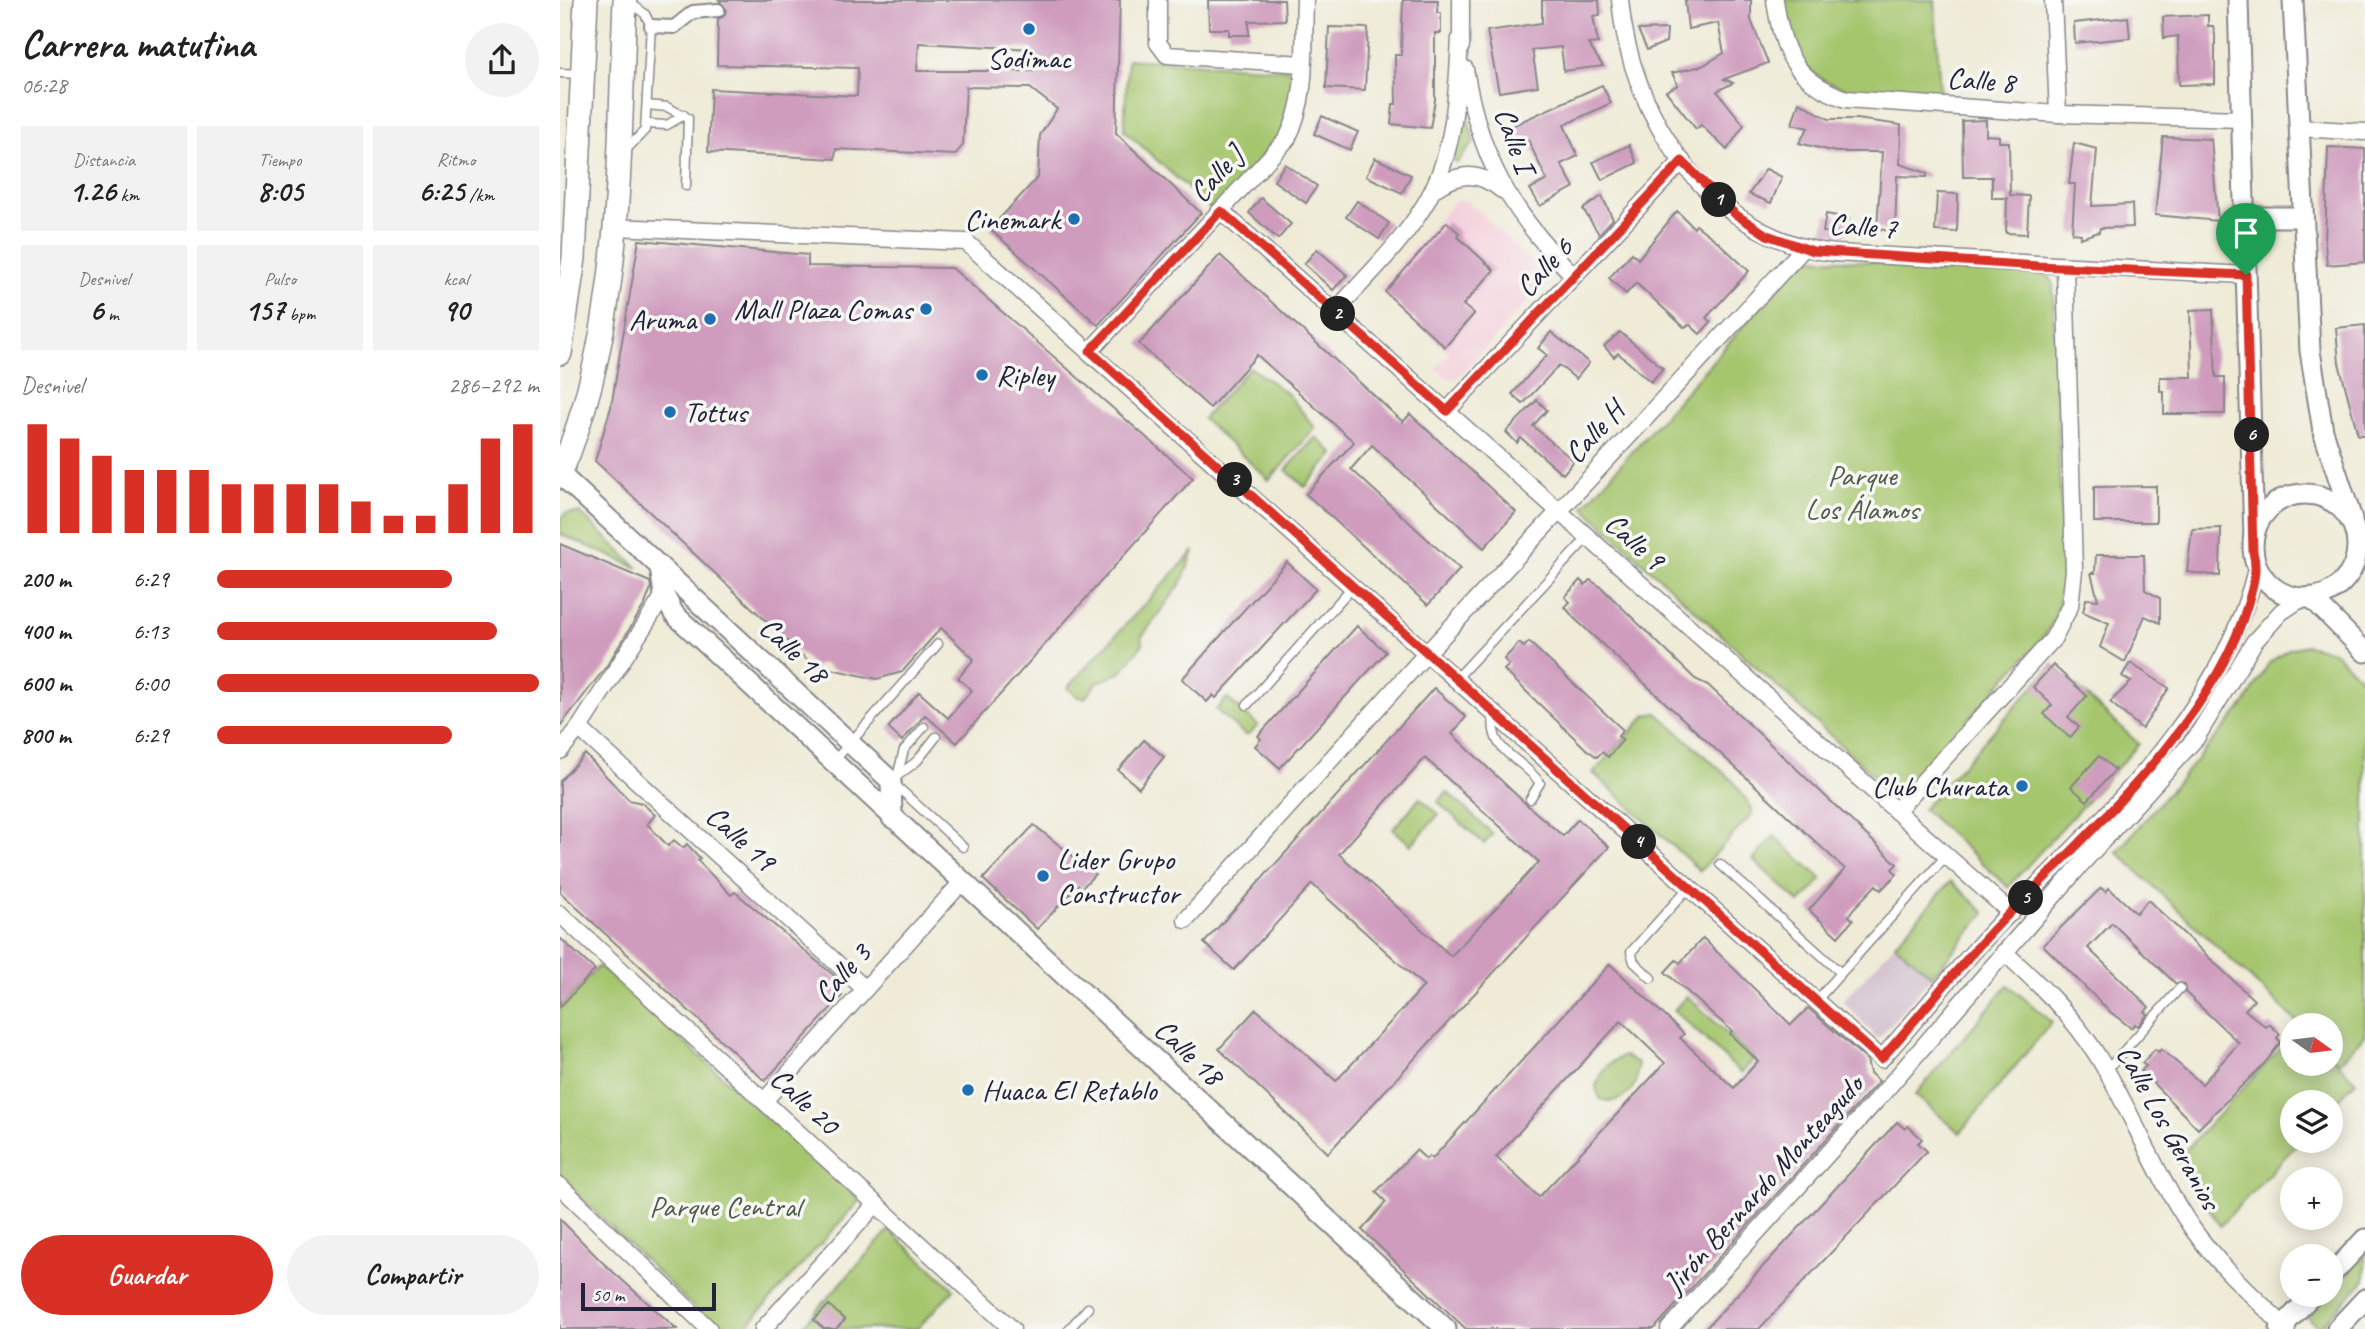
<!DOCTYPE html>
<html lang="es">
<meta charset="utf-8">
<style>
:root{--surface:#fff;--page:#f2f2f2;--text:#222;--muted:#767676;--accent:#d93025}
body{margin:0;font-family:Caveat,sans-serif;background:var(--page);color:var(--text);height:100vh;display:flex;flex-direction:column;font-size:26px;white-space:nowrap}
*{box-sizing:border-box;margin:0}
p{font-size:23px;color:var(--muted)}
.icon{flex:none;width:38px;height:38px;fill:none;stroke:currentColor;stroke-width:2;stroke-linecap:round;stroke-linejoin:round}
.map{position:relative;flex:1;overflow:hidden}
.drawer{display:flex;flex-direction:column;background:var(--surface);width:560px}
.drawer>*{flex:none}
.needle{width:46px;rotate:104deg}
.buttons{position:absolute;left:1720px;top:1013px;display:grid;gap:14px}
.buttons a{display:grid;place-items:center;width:63px;height:63px;border-radius:50%;background:var(--surface);box-shadow:0 4px 18px #0003;font-size:35px}
.scale{position:absolute;left:21px;bottom:18px;width:135px;box-sizing:border-box;padding-left:7px;border:4px solid #22223b;border-top:0;font-size:19px;line-height:24px;white-space:nowrap;color:#22223b;-webkit-text-stroke:5px #f6f6f2;paint-order:stroke}
.pin{position:absolute;display:grid;place-items:center;width:60px;height:60px;color:#fff;margin:-72px -30px;border-radius:50% 50% 50% 0;rotate:-45deg;box-shadow:0 0 7px #0007}
.pin .icon{rotate:45deg}
.km{position:absolute;width:35px;height:35px;margin:-18px;border-radius:50%;background:#222;color:#fff;font-size:19px;line-height:35px;text-align:center}
.round{display:grid;place-items:center;flex:none;width:74px;height:74px;border-radius:37px;background:var(--page)}
.summary{display:flex;align-items:center;justify-content:space-between;height:119px;padding:0 21px}
h1{font-size:38px;font-weight:700;line-height:52px}
.stats{display:grid;grid-template-columns:repeat(3,1fr);gap:10px;height:119px;padding:7px 21px}
.stats div{display:grid;align-content:center;border-radius:0px;background:var(--page);text-align:center}
.stats b{font-size:30px;font-weight:700}
.stats small{font-size:19px;font-weight:400}
.stats p{font-size:19px}
.chart{height:196px;padding:14px 21px}
.chart p{display:flex;justify-content:space-between}
.chart svg{width:100%;height:126px;margin-top:7px;stroke:var(--accent);stroke-width:6}
.cta{display:flex;gap:14px;margin-top:auto;padding:14px 21px}
.cta a{flex:1;height:80px;border-radius:42px;background:var(--accent);color:#fff;font-size:28px;font-weight:700;line-height:80px;text-align:center}
.cta a+a{background:var(--page);color:var(--text)}
ul{padding:0 21px;list-style:none;font-size:23px}
li{display:grid;grid-template-columns:112px 84px 1fr;align-items:center;height:52px}
li i{height:18px;border-radius:9px;background:var(--accent)}
main{display:flex;flex:1;min-height:0}
.map>svg:first-child{display:block}
.built{fill:#f4cfdc}
.industrial{fill:#d0bdcc}
.green{fill:#a6c66e;stroke:#647454;stroke-width:2}
.building{fill:#cf9cbe;fill-rule:evenodd}
.lines{fill:none;stroke-linecap:round;stroke-linejoin:round}
.service-casing{stroke:#888689;stroke-width:11}
.pedestrian-casing{stroke:#888689;stroke-width:16}
.minor-casing{stroke:#888689;stroke-width:19}
.tertiary-casing{stroke:#888689;stroke-width:23}
.secondary-casing{stroke:#888689;stroke-width:26}
.service{stroke:#fff;stroke-width:8}
.pedestrian{stroke:#fff;stroke-width:12}
.minor{stroke:#fff;stroke-width:16}
.tertiary{stroke:#fff;stroke-width:19}
.secondary{stroke:#fff;stroke-width:23}
.route-casing{stroke:#fff;stroke-width:14}
.route{stroke:#d93025;stroke-width:9}
.poi-dot{fill:#1f6fb2;stroke:#f6f6f2;stroke-width:2.5}
.labels{text-anchor:middle;stroke-width:7;stroke-linejoin:round;paint-order:stroke}
.poi-label{font-size:30px;fill:#22223b;stroke:#f6f6f2;text-anchor:end}
.street-label{font-size:30px;fill:#22223b;stroke:#f6f6f2}
.park-label{font-size:30px;fill:#505b4d;stroke:#f6f6f2}
</style>
<main>
<section class="drawer">
<div class="summary"><div><h1>Carrera matutina</h1><p>06:28</p></div><a class="round"><svg class="icon" aria-label="share" viewBox="0 0 24 24"><path d="M12 15V3M7 8l5-5 5 5M5 13v7h14v-7"/></svg></a></div>
<div class="stats">
<div><p>Distancia</p><b>1.26<small> km</small></b></div>
<div><p>Tiempo</p><b>8:05</b></div>
<div><p>Ritmo</p><b>6:25<small> /km</small></b></div>
</div>
<div class="stats">
<div><p>Desnivel</p><b>6<small> m</small></b></div>
<div><p>Pulso</p><b>157<small> bpm</small></b></div>
<div><p>kcal</p><b>90</b></div>
</div>
<div class="chart"><p><span>Desnivel</span>286–292 m</p>
<svg viewBox="0 0 160 44" preserveAspectRatio="none"><path d="M5 44V6M15 44V11M25 44V17M35 44V22M45 44V22M55 44V22M65 44V27M75 44V27M85 44V27M95 44V27M105 44V33M115 44V38M125 44V38M135 44V27M145 44V11M155 44V6"/></svg>
</div>
<ul>
<li><b>200 m</b>6:29<i style="width:73%"></i></li>
<li><b>400 m</b>6:13<i style="width:87%"></i></li>
<li><b>600 m</b>6:00<i style="width:100%"></i></li>
<li><b>800 m</b>6:29<i style="width:73%"></i></li>
</ul>
<div class="cta"><a>Guardar</a><a>Compartir</a></div>
</section>
<div class="map">
<svg width="1805" height="1329" viewBox="0 0 1805 1329">
<rect width="100%" height="100%" fill="#f6f6f2"/>
<filter id="ink" filterUnits="userSpaceOnUse"><feTurbulence type="fractalNoise" baseFrequency=".0143" numOctaves="2"/><feDisplacementMap in="SourceGraphic" scale="14" xChannelSelector="R" yChannelSelector="G"/><feConvolveMatrix kernelMatrix="1 2 1 2 8 2 1 2 1" color-interpolation-filters="sRGB"/></filter>
<filter id="wash" filterUnits="userSpaceOnUse"><feTurbulence type="fractalNoise" baseFrequency=".00686" numOctaves="4" result="noise"/><feDisplacementMap in="SourceGraphic" scale="28" xChannelSelector="R" yChannelSelector="G"/><feGaussianBlur stdDeviation="1.57" result="paint"/><feColorMatrix in="noise" values="0 0 0 0 0 0 0 0 0 0 0 0 0 0 0 0 0 1.4 0 .05"/><feComposite in="paint" operator="in"/></filter>
<g filter="url(#wash)">
<rect width="100%" height="100%" fill="#efebd7"/>
<!-- built -->
<path class="built" d="M896,200L908,201L985,274L984,284L896,379L887,378L876,368L890,353L818,288Z"/>
<!-- industrial -->
<path class="industrial" d="M1335,944L1372,976L1318,1039L1283,1001Z"/>
<!-- green -->
<g class="green">
<path d="M1223,0H1375L1380,97C1299,91 1231,103 1223,0Z"/>
<path d="M568,59L736,70L732,118L693,168L654,212L564,130Z"/>
<path d="M907,113L914,142L897,163L892,160L902,114Z"/>
<path d="M1254,258L1479,273L1489,276L1493,285L1503,579L1496,617L1484,637L1345,788L1335,792L1325,786L1023,507L1236,267Z"/>
<path d="M690,367L728,394L755,428L709,480L643,419Z"/>
<path d="M756,437L774,454L745,487L726,470Z"/>
<path d="M6,513H20L78,568L0,534V520Z"/>
<path d="M634,551L622,582L581,638L583,644L560,673L538,682L525,698L518,697L507,688Z"/>
<path d="M1746,645L1773,651L1805,683V1035L1779,1062L1771,1055V1026L1740,1025L1557,852L1685,704L1709,663L1729,649Z"/>
<path d="M1493,665L1579,744L1448,887L1363,809Z"/>
<path d="M667,698L698,725L690,734L685,735L656,710Z"/>
<path d="M1097,713L1174,782L1192,808V814L1140,871L1033,773L1086,715Z"/>
<path d="M887,792L933,834L924,844L878,802Z"/>
<path d="M860,798L879,814L851,845L833,829Z"/>
<path d="M1214,836L1262,879L1240,903L1193,860Z"/>
<path d="M1391,881L1425,913L1372,976L1335,944Z"/>
<path d="M39,966L300,1200L184,1329H156L0,1178V1007Z"/>
<path d="M1448,985L1492,1022L1400,1133L1355,1095Z"/>
<path d="M1127,996L1194,1059L1181,1073L1114,1010Z"/>
<path d="M1732,1036V1064H1771V1057L1796,1081L1771,1108V1102H1732V1141H1740L1660,1226L1617,1159Z"/>
<path d="M1064,1056L1078,1063L1076,1083C1067,1096 1057,1106 1040,1099L1036,1088C1039,1071 1048,1062 1064,1056Z"/>
<path d="M329,1230L394,1289L357,1329H240Z"/>
<path d="M1805,1252V1280L1759,1328L1746,1315L1765,1295H1771V1288Z"/>
</g>
<g id="blocks">
<!-- building -->
<g class="building">
<path d="M159,0H560L556,133L641,213L538,325L430,229L478,177L480,135L497,109L470,88L406,87L403,145L395,155L276,149L275,159L148,152L151,89L297,96L298,68L157,65L158,19L163,17L167,10ZM359,43L473,49V71H357Z"/>
<path d="M648,0H724L725,20L689,21V35H669V29H649Z"/>
<path d="M843,0H878L877,13H881V33H875V100L870,128L831,124L833,104H836L835,55H841Z"/>
<path d="M982,0H1039L1040,15L1033,16L1038,43L1028,44L1043,66L1004,71L1001,47L972,50L978,86L939,92L927,31L982,23Z"/>
<path d="M1125,0H1191V20L1208,63L1164,79L1173,83L1157,91L1184,125L1167,150L1141,125L1136,129L1106,91L1118,85L1112,73L1142,66L1164,53L1158,23L1128,29Z"/>
<path d="M1648,15V26H1653L1655,35V84L1619,85L1618,36L1604,38L1603,17Z"/>
<path d="M1568,17L1570,38L1515,43L1514,23Z"/>
<path d="M769,27L808,28L805,90L766,88Z"/>
<path d="M1107,29L1106,42L1087,50L1078,30Z"/>
<path d="M1042,85L1051,103L1004,125L1018,156L1001,164L1014,187L980,206L970,189L987,180L968,140L956,146L947,128Z"/>
<path d="M1239,102L1269,119H1297L1341,125L1340,164L1367,173V177L1337,176L1335,233L1317,228L1322,152H1276L1239,143L1248,128L1232,124Z"/>
<path d="M762,116L798,132L790,150L754,134Z"/>
<path d="M1426,120V135L1439,136V142H1449L1450,195L1469,196L1467,234L1446,233L1447,198H1432V177H1403L1402,121Z"/>
<path d="M1603,137L1651,139L1658,221L1595,215Z"/>
<path d="M1514,143L1537,149L1532,206L1572,204L1573,227L1540,228L1539,232L1520,238L1521,234L1512,233L1515,184H1509Z"/>
<path d="M1069,145L1077,163L1042,180L1033,162Z"/>
<path d="M1768,147L1805,149V262L1767,265L1765,243Z"/>
<path d="M815,158L851,175L842,193L806,176Z"/>
<path d="M725,164L757,186L746,203L714,181Z"/>
<path d="M1206,169L1222,177L1211,203L1189,194Z"/>
<path d="M1377,193L1398,194L1397,232L1375,231Z"/>
<path d="M1042,196L1053,219L1039,234L1023,209Z"/>
<path d="M701,198L731,224L718,239L689,213Z"/>
<path d="M797,201L829,223L819,239L786,217Z"/>
<path d="M1117,211L1134,228L1136,225L1158,242L1189,271L1146,318L1151,322L1140,334L1130,325L1124,327L1076,283L1066,294L1049,278L1072,253L1078,259Z"/>
<path d="M1266,214L1289,218L1286,235L1263,232Z"/>
<path d="M887,222L899,233L897,236L934,270L903,305L914,314L885,347L825,292Z"/>
<path d="M79,240L248,255V266L392,268L633,478L397,743L365,715L342,741L328,728L359,692L388,718L412,690L398,678L414,659L381,628L342,672L317,679L271,669L264,664L254,666L35,461L51,407Z"/>
<path d="M757,249L787,275L773,290L744,264Z"/>
<path d="M660,255L843,422L850,414L956,512L924,548L812,445L791,469L900,569L868,605L746,494L794,442L697,355L650,408L579,344Z"/>
<path d="M1653,309L1656,377H1665V414H1604V391H1600V377H1632L1630,310Z"/>
<path d="M1805,325V435H1798L1779,363L1776,328Z"/>
<path d="M991,332L1029,363L1016,379L999,365L963,404L952,394L987,355L978,348Z"/>
<path d="M1060,332L1103,368L1091,382L1058,353L1054,357L1044,346Z"/>
<path d="M977,400L987,410L973,426L1014,461L1003,474L961,438L957,443L946,432Z"/>
<path d="M1596,486V522H1534V487Z"/>
<path d="M1661,528L1660,576L1627,572L1632,529Z"/>
<path d="M0,544L90,582L91,588L85,604L46,667L0,726Z"/>
<path d="M1536,555H1584L1585,590L1600,598V623L1585,616L1565,662L1540,647L1549,623L1523,612L1526,599L1538,600L1531,573H1535Z"/>
<path d="M727,562L756,589L656,698L653,695L647,702L622,679Z"/>
<path d="M1020,580L1025,585L1030,580L1041,587L1135,679L1148,685L1337,864L1332,869L1337,874L1321,890L1316,885L1293,909L1289,916L1293,920L1278,937L1249,910L1285,869L1014,618L1005,607L1010,602L1005,597Z"/>
<path d="M797,626L826,652L720,768L695,746L701,739L698,736Z"/>
<path d="M969,642L1063,730L1058,736L1063,740L1048,757L1042,752L1037,757L1026,749L944,670L949,665L944,659L959,643L964,647Z"/>
<path d="M1570,663L1609,688L1582,729L1550,702L1571,682L1562,676Z"/>
<path d="M1493,665L1527,696L1508,717L1519,727L1510,738L1484,714L1492,705L1473,687Z"/>
<path d="M874,688L906,717L892,734L966,804L1003,836L1018,819L1049,847L768,1153L659,1049L696,1009L776,1081L864,986L752,884L674,970L644,943ZM865,758L979,862L891,956L779,854Z"/>
<path d="M584,740L604,757L579,788L558,770Z"/>
<path d="M25,754L69,800L82,803L95,815L87,824L108,846L114,840L123,848L127,844L140,858L138,861L171,895L175,892L278,979L282,996L205,1081L0,892V781Z"/>
<path d="M1539,756L1555,770L1527,801L1511,787Z"/>
<path d="M474,825L535,874L522,888L518,885L477,929L423,879Z"/>
<path d="M1541,888L1546,892L1549,888L1576,913L1588,900L1694,1000L1685,1010L1706,1027L1709,1024L1720,1034L1717,1038L1721,1042L1704,1064L1638,1129L1581,1071L1586,1066L1582,1063L1595,1049L1599,1052L1601,1049L1642,1084L1679,1043L1625,992V984L1615,983L1552,923L1528,948L1589,1007L1585,1012L1588,1014L1578,1026L1575,1024L1571,1028L1549,1011L1483,945Z"/>
<path d="M0,938L35,970L0,1007Z"/>
<path d="M1143,938L1231,1025L1248,1008L1307,1060L1310,1073L1319,1081L1094,1329H906L802,1230L826,1202L816,1192L856,1150L866,1159L869,1156L872,1159L1050,964L1124,1034L1120,1038L1174,1088L1198,1061L1170,1034L1172,1031L1105,972L1116,960L1120,963ZM1061,1021L1105,1063L979,1197L936,1157Z"/>
<path d="M1337,1122L1345,1129L1348,1126L1362,1139L1358,1143L1367,1151L1199,1329H1145Z"/>
<path d="M0,1219L42,1262L117,1329H0Z"/>
<path d="M269,1305L285,1320L276,1329H264L254,1320Z"/>
</g>
</g>
</g>
<g filter="url(#ink)">
<use href="#blocks" fill-opacity="0" stroke="#888689" stroke-width="2"/>
<g class="lines">
<defs>
<g id="service">
<path d="M0,73L19,74"/>
<path d="M87,105L107,107L128,118L126,186"/>
<path d="M86,124L107,125L124,115"/>
<path d="M65,151L85,130L91,26L85,14L68,1"/>
<path d="M896,679L1028,537"/>
<path d="M687,705L793,586"/>
<path d="M934,713C928,754 960,755 980,783L970,799"/>
<path d="M376,737L357,761L331,781L403,847"/>
<path d="M273,762L378,644"/>
<path d="M338,773L344,750L364,727"/>
<path d="M1160,864L1281,973"/>
<path d="M1091,978L1074,962L1071,952L1129,887"/>
<path d="M1256,1001L1386,856"/>
<path d="M1546,1071L1620,988"/>
<path d="M509,1329L528,1308"/>
</g>
<path id="pedestrian" d="M91,26L114,27L133,12L158,10"/>
<g id="minor">
<path d="M598,0V43L607,55L743,64"/>
<path d="M901,0V46"/>
<path d="M1060,0C1070,116 1150,239 1274,253L1686,275"/>
<path d="M1215,0C1222,51 1234,81 1286,99L1498,114L1683,119"/>
<path d="M1493,0L1498,114"/>
<path d="M905,69C920,159 950,211 1014,276"/>
<path d="M1739,128L1805,132"/>
<path d="M874,189C900,172 918,171 942,190"/>
<path d="M661,211L1451,913"/>
<path d="M55,227L406,242L1321,1059C1360,1016 1396,969 1436,927C1540,820 1661,717 1697,566"/>
<path d="M775,312C804,279 839,246 862,209C895,158 897,96 900,38"/>
<path d="M530,351L727,139C749,97 743,46 745,0"/>
<path d="M887,411L1122,161"/>
<path d="M19,728L305,989"/>
<path d="M0,751L19,728L104,595"/>
<path d="M1336,811L1493,639L1510,606L1514,570L1505,268"/>
<path d="M0,914L452,1329"/>
<path d="M626,920L867,653L1243,249"/>
<path d="M1444,952C1478,983 1512,1015 1537,1055C1572,1111 1594,1173 1632,1228C1659,1266 1694,1297 1727,1329"/>
<path d="M204,1101L402,882"/>
<path d="M0,1186L149,1329"/>
<path d="M203,1329L316,1204"/>
<path d="M1109,1329L1323,1093L1523,862L1636,738L1694,642L1721,612L1742,598"/>
</g>
<g id="tertiary">
<path d="M1678,0L1694,537"/>
<path d="M1733,0L1750,351L1763,431L1792,519"/>
<path d="M1685,217H1742"/>
<path d="M0,474L331,781L332,818"/>
<circle cx="1745" cy="546" r="52"/>
<path d="M100,567L104,595L114,614L886,1329"/>
<path d="M1751,597L1805,652"/>
<path d="M1771,1275L1805,1239"/>
<path d="M1720,1329L1752,1295"/>
<path d="M1777,1329L1805,1299"/>
</g>
<g id="secondary">
<path d="M0,353L14,258L26,0"/>
<path d="M0,474C64,326 58,159 65,0"/>
</g>
</defs>
<!-- service casing -->
<use href="#service" class="service-casing"/>
<!-- pedestrian casing -->
<use href="#pedestrian" class="pedestrian-casing"/>
<!-- minor casing -->
<use href="#minor" class="minor-casing"/>
<!-- tertiary casing -->
<use href="#tertiary" class="tertiary-casing"/>
<!-- secondary casing -->
<use href="#secondary" class="secondary-casing"/>
<!-- service -->
<use href="#service" class="service"/>
<!-- pedestrian -->
<use href="#pedestrian" class="pedestrian"/>
<!-- minor -->
<use href="#minor" class="minor"/>
<!-- tertiary -->
<use href="#tertiary" class="tertiary"/>
<!-- secondary -->
<use href="#secondary" class="secondary"/>
</g>
</g>
<g class="lines" filter="url(#ink)">
<defs>
<path id="route" d="M1122,161L1175,214L1207,235L1253,251L1478,266L1686,275L1693,552C1698,570 1693,585 1688,603C1653,725 1522,838 1436,927C1396,969 1360,1016 1321,1059L530,351L661,211L887,411Z"/>
</defs>
<!-- route casing -->
<use href="#route" class="route-casing"/>
<!-- route -->
<use href="#route" class="route"/>
</g>
<!-- markers -->
<g class="poi-dot">
<circle cx="469" cy="29" r="7"/>
<circle cx="514" cy="219" r="7"/>
<circle cx="366" cy="309" r="7"/>
<circle cx="150" cy="319" r="7"/>
<circle cx="422" cy="375" r="7"/>
<circle cx="110" cy="412" r="7"/>
<circle cx="1462" cy="786" r="7"/>
<circle cx="483" cy="876" r="7"/>
<circle cx="408" cy="1090" r="7"/>
</g>
<g class="labels">
<!-- poi labels -->
<g class="poi-label">
<text x="469" y="68" text-anchor="middle">Sodimac</text>
<text x="500" y="229">Cinemark</text>
<text x="352" y="319">Mall Plaza Comas</text>
<text x="136" y="329">Aruma</text>
<text x="436" y="385" text-anchor="start">Ripley</text>
<text x="124" y="422" text-anchor="start">Tottus</text>
<text x="1448" y="796">Club Churata</text>
<text x="497" y="869" text-anchor="start">Lider Grupo<tspan x="497" dy="34">Constructor</tspan></text>
<text x="422" y="1100" text-anchor="start">Huaca El Retablo</text>
</g>
<!-- street labels -->
<g class="street-label">
<text transform="translate(1421 80) rotate(4)" y="10">Calle 8</text>
<text transform="translate(955 140) rotate(70)" y="10">Calle I</text>
<text transform="translate(656 174) rotate(-48)" y="10">Calle J</text>
<text transform="translate(1303 226) rotate(4)" y="10">Calle 7</text>
<text transform="translate(984 267) rotate(-47)" y="10">Calle 6</text>
<text transform="translate(1034 432) rotate(-47)" y="10">Calle H</text>
<text transform="translate(1075 541) rotate(42)" y="10">Calle 9</text>
<text transform="translate(234 650) rotate(43)" y="10">Calle 18</text>
<text transform="translate(181 838) rotate(42)" y="10">Calle 19</text>
<text transform="translate(282 973) rotate(-48)" y="10">Calle 3</text>
<text transform="translate(629 1052) rotate(43)" y="10">Calle 18</text>
<text transform="translate(245 1101) rotate(43)" y="10">Calle 20</text>
<text transform="translate(1609 1127) rotate(61)" y="10">Calle Los Geranios</text>
<text transform="translate(1203 1184) rotate(-48)" y="10">Jirón Bernardo Monteagudo</text>
</g>
<!-- park labels -->
<g class="park-label">
<text x="1302" y="485">Parque<tspan x="1302" dy="34">Los Álamos</tspan></text>
<text x="165" y="1216">Parque Central</text>
</g>
</g>
</svg>
<div class="buttons">
<a><svg class="needle" viewBox="-14 -14 28 28"><path d="M0-13l5 13h-10z" fill="#e53935"/><path d="M0 13l5-13h-10z" fill="#767676"/></svg></a>
<a><svg class="icon" aria-label="layers" viewBox="0 0 24 24"><path d="M12 4l9 5-9 5-9-5zM3 14l9 5 9-5"/></svg></a>
<a>+</a>
<a>−</a>
</div>
<div class="scale">50 m</div>
<div class="pin" style="left:1686px;top:275px;background:#1e9e55"><svg class="icon" aria-label="arrive" viewBox="0 0 24 24"><path d="M6 21V4h12l-3 4 3 4H6"/></svg></div>
<b class="km" style="left:1159px;top:200px">1</b>
<b class="km" style="left:778px;top:314px">2</b>
<b class="km" style="left:675px;top:480px">3</b>
<b class="km" style="left:1079px;top:842px">4</b>
<b class="km" style="left:1466px;top:898px">5</b>
<b class="km" style="left:1692px;top:435px">6</b>
</div>
</main>
